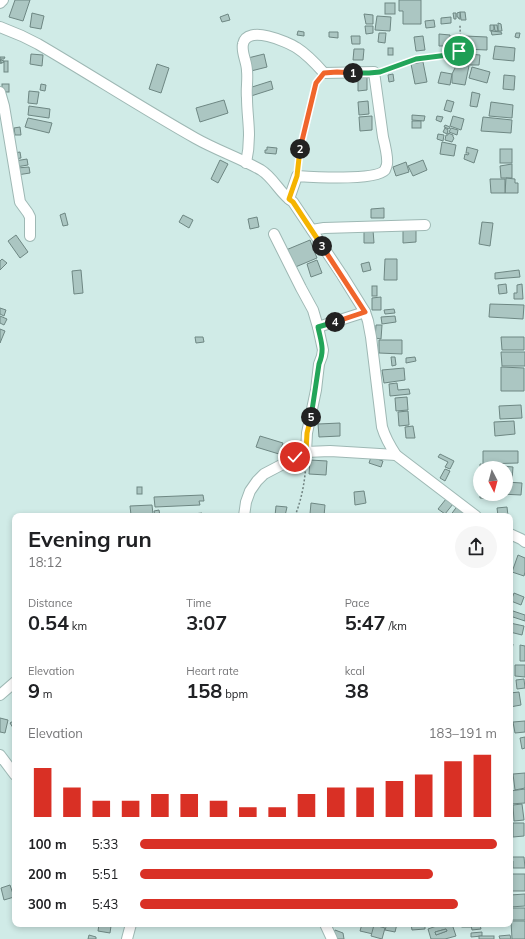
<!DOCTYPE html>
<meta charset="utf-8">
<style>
:root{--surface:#fff;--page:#f6f6f6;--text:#202124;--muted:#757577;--accent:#d93025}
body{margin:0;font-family:Mulish,sans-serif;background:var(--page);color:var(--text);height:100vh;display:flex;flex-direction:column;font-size:15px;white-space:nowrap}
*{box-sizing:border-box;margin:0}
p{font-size:13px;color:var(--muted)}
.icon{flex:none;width:22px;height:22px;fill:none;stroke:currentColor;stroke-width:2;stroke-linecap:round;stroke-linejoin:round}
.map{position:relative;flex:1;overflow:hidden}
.details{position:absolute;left:12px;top:513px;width:501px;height:414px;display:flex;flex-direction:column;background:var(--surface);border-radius:8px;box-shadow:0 2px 6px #0003}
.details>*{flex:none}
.needle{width:26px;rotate:174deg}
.fabs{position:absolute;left:473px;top:461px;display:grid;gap:8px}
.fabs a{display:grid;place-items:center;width:40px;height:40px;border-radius:50%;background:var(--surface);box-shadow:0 2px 6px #0003;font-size:20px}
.pin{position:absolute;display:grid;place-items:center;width:34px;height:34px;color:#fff;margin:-17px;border:2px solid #fff;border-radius:50%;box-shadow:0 1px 4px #0007}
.km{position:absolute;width:20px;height:20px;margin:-10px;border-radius:50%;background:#222;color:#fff;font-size:11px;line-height:20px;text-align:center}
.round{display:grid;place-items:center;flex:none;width:42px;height:42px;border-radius:21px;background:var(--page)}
.head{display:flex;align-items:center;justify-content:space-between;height:68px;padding:0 16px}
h1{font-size:22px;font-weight:700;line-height:30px}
.stats{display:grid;grid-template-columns:repeat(3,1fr);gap:6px;height:68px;padding:4px 16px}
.stats div{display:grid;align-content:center}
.stats b{font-size:20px;font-weight:700}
.stats small{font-size:11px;font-weight:400}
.stats p{font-size:11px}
.chart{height:112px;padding:8px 16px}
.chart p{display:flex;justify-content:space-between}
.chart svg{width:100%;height:72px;margin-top:4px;stroke:var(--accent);stroke-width:6}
ul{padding:0 16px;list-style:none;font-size:13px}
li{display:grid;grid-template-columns:64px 48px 1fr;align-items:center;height:30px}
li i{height:10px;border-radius:5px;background:var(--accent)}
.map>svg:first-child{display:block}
.building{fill:#abc6c2;stroke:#6e8783;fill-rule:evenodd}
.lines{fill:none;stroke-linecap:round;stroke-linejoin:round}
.minor-casing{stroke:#9eb8b4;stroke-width:12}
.path{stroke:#708280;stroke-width:1.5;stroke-dasharray:2 2;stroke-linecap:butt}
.minor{stroke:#fff;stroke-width:10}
.split-1-casing{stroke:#fff;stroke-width:8}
.split-2-casing{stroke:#fff;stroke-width:8}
.split-3-casing{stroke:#fff;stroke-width:8}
.split-4-casing{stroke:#fff;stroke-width:8}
.split-5-casing{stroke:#fff;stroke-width:8}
.split-6-casing{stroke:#fff;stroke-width:8}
.split-1{stroke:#22a559;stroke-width:5}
.split-2{stroke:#f0652b;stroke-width:5}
.split-3{stroke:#f5b400;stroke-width:5}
.split-4{stroke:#f0652b;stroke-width:5}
.split-5{stroke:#22a559;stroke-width:5}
.split-6{stroke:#f5b400;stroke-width:5}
</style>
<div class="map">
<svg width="525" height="939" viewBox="0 0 525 939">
<rect width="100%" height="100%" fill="#d0ebe7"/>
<!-- building -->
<g class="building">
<path d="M15,0H30L23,21L9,17Z"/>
<path d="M399,0H421V24H403V11H399Z"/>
<rect x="385" y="3" width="10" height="11"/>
<path d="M460,12H465L466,20H461Z"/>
<path d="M460,12V19H459L458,17H457V13Z"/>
<path d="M32,13L44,16L41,29L30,27Z"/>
<path d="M453,13H456V19H454Z"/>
<path d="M228,14L230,20L222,22L220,17Z"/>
<path d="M364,14L373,15V24H366Z"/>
<path d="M377,16L391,17L390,31L375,30Z"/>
<path d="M451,17V23L441,24V18Z"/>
<path d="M434,20L435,27L426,28L425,21Z"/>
<path d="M498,23L501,24L502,31H498Z"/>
<path d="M490,25H494V30L490,31Z"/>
<path d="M494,25H497L498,31H495Z"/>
<path d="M365,26H373V33L366,34Z"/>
<path d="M298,31L304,32V36L297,35Z"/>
<path d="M491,31L501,32L502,34L492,35Z"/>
<path d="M329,32H338V38L329,37Z"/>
<path d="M379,33H386L385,43L378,42Z"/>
<path d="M516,33H520L519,38L515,37Z"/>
<path d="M439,34L450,35V46H439Z"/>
<path d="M351,36H360V44H352Z"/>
<path d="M423,36L425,50L416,51L414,37Z"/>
<path d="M465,36L487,37V50L464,49Z"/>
<path d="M495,46L515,48L514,61L493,59Z"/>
<rect x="388" y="48" width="5" height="7"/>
<path d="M354,49H364L363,60H353Z"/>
<path d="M31,54L43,55L42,66L30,64Z"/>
<path d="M264,54L267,67L251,71L248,58Z"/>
<path d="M469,54L480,55L479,65H469Z"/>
<path d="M0,57H5L4,59H1V60L4,61L3,63L1,62V64Z"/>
<rect x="4" y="61" width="4" height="11"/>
<path d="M423,62L427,82L415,84L411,64Z"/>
<path d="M157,64L169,68L161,93L149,89Z"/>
<path d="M457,64L469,66L465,85L452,83V74Z"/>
<path d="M472,67L490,72L487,83L469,78Z"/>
<path d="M441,72L452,74L450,85L438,83Z"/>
<path d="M393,74L394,81L389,82L388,75Z"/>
<path d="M504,75L515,76L514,90L503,89Z"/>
<path d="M358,77H367V90L358,91Z"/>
<path d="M271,81L273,89L251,96L249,88Z"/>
<rect x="2" y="84" width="7" height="8"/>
<path d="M41,84L46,85L45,91L40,90Z"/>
<path d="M29,91L39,92L37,104L28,103Z"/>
<path d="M472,92L480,94L477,107L470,106Z"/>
<path d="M224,100L228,113L200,122L196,108Z"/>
<path d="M447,100L454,102L451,112L444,110Z"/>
<path d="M368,101L369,114L359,115L358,102Z"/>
<path d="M491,102L513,105L512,118L489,116Z"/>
<path d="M29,106L50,109L49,118L28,115Z"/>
<path d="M412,115L425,116L424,121L412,120Z"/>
<path d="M372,116V130L360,131L359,117Z"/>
<path d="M437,116L443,117L441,122L436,120Z"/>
<path d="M453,116L464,119L461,130L450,126Z"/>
<path d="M483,117L512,120L511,133L481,131Z"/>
<path d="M28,118L52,123L49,133L25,127Z"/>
<rect x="412" y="121" width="9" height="7"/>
<path d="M445,125L450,127L449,129L444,127Z"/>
<path d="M20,127L21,135H15L14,128Z"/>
<path d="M445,128L448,130L447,134L443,132Z"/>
<path d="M451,128L458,130L457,135L449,132Z"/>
<path d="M448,133L453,135V137L454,138L452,142L445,140L446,135H448Z"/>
<path d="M438,134L444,135L443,141L437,139Z"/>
<path d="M442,142L456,145L454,156L440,154Z"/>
<path d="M267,147L277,148L276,154L265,153V150H267Z"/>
<path d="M467,147L478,150L474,163L464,159L465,154L468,155L469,153H466Z"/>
<rect x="500" y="149" width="12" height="14"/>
<path d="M20,152L21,158L15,159L14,153Z"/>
<path d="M27,159L28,165L16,167L15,161Z"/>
<path d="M220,160L228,164L218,183L211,179Z"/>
<path d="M423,160L427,170L413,176L408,166Z"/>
<path d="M406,162L409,172L396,176L393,167Z"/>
<path d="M512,164V178H501L500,166Z"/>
<path d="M29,167L30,173L17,175V168Z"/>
<path d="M506,178L515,179V183H518V193H505Z"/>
<path d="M490,179H505V193H491Z"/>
<path d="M384,208V218H371V209Z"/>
<path d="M65,213L68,225L63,226L60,215Z"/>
<path d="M183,215L193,220L189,228L179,222Z"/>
<path d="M257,217L259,227L250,229L248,219Z"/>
<path d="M482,222L493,223L490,246L479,244Z"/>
<path d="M403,228H416V242L403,243Z"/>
<path d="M373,230L374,243H364V231Z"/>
<path d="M16,235L28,252L20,258L8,241Z"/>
<path d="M310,240L317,258L293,268L286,250Z"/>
<path d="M2,259L7,263L0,270V261Z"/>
<path d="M385,259H397V280H384Z"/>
<path d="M317,260L322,273L311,277L307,264Z"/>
<path d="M369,262L371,270L363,272L361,264Z"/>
<path d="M81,270L83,293L74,294L72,271Z"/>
<path d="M519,270L520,277L495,279V273Z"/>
<path d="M506,284L507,293L499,294L498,285Z"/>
<path d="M522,284L523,299H514V293H517V285Z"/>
<rect x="372" y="286" width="5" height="10"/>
<path d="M381,297V310H372V298Z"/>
<path d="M490,304L524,305L523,319L489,317Z"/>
<path d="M0,308L6,310L4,316L0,314Z"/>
<path d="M394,309L395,313L385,314L384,310Z"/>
<path d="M0,316L7,319L4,325L0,323Z"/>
<path d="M395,316L396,322L382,324L381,317Z"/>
<path d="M376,325H382L381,339L375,338Z"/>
<path d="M0,329L5,331L0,343Z"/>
<path d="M195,337H203L204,342L196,343Z"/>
<path d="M501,337H524V350H502Z"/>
<path d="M379,340H402V354L379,353Z"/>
<path d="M501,352H525V366H502Z"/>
<path d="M391,357H395L396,365L392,366Z"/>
<path d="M415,357L416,361L406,363V358Z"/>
<path d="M501,367L524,368V391H501Z"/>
<path d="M404,368L405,380L384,383L382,370Z"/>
<path d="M397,383L398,390L409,389L410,394L390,396L389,384Z"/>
<path d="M407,397L408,410L396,411L395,398Z"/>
<path d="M521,405L522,418L500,419L499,406Z"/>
<path d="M408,411L409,425L399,426L398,412Z"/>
<path d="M514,421L515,434L495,436L494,422Z"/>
<path d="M340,423V436L319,437L318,424Z"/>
<path d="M413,426L415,438H406L405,427Z"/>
<path d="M260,436L283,443L279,454L256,447Z"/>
<path d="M483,451H518V463L483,464Z"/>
<path d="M440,454L454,461L450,469L445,467L448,462L438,457Z"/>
<path d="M371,457L383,461L381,467L369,463Z"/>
<path d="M310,460L327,461L326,475L309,474Z"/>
<path d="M480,464L499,466V468H480Z"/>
<path d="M502,466L513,467L512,480H506V468H502Z"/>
<path d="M445,469L450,471L445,481L440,478Z"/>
<path d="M506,482L522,483L521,495L500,494H506Z"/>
<rect x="137" y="487" width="5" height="7"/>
<path d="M364,491L366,503L355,505L354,492Z"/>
<path d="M480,494H493V499L480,498Z"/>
<path d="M203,495L204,501H199L200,505L155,507L154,497Z"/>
<path d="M446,499L453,504L445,514L438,509Z"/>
<path d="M311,503L325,505L324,516L310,514Z"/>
<path d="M152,505L153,514L131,515L130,506Z"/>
<path d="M458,505L464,510L460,516H450Z"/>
<path d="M276,506L287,507L285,516H275Z"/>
<path d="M507,507L508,516H498L497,508Z"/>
<path d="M159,510L160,516H155L154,511Z"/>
<path d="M202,513L203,516H176Z"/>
<path d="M518,555L525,558V572L524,576L512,572Z"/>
<path d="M514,593L524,597L521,605L511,601Z"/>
<path d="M510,610L525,615V621L510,616Z"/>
<path d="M510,623L524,626L522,635L510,632Z"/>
<path d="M510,643L513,644L510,661Z"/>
<path d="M520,645L525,646V661H520Z"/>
<path d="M515,665H525V677L515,676Z"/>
<path d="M524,679L525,688L517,689L516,680Z"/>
<path d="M519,692L521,705L510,707V693Z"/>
<path d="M0,718L8,720L5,733L0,732Z"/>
<path d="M15,720V731L10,723Z"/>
<path d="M525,721V732L515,733L513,722Z"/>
<path d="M525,737V748L522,749L520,738Z"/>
<path d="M525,773V788L515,790L513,774Z"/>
<path d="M525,789V803L510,804V791Z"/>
<path d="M522,804L524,820L514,821L513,805Z"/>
<path d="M513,823H524V836L513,837Z"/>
<path d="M510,857H524L525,868H513V861H510Z"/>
<path d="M512,874H525V891H511Z"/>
<path d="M10,885L14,897L4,900L1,888Z"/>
<path d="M525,894V906L510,907V895Z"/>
<rect x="510" y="908" width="15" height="12"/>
<path d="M511,921H525V939H512Z"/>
<path d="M99,924L111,926L110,933L98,931Z"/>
<path d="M362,924L375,927L373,934L360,931Z"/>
<path d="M387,924H397L395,932L385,930Z"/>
<path d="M411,924H425V929L412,930Z"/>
<path d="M442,924H452L456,936L445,939H431L428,929ZM446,929L447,931L436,935L435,932Z"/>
<rect x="462" y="924" width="9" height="3"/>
<path d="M374,925L385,928L382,939L371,936Z"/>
<path d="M471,925H480L481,929L472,930Z"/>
<path d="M446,929L447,931L436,935L435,932Z"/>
<path d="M335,930L343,933L344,939H332Z"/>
<path d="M482,932V936L471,937V933Z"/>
<path d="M89,935L96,937V939H88Z"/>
<path d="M510,935L511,939H500L499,936Z"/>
<rect x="479" y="936" width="15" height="3"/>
</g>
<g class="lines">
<defs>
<g id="minor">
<path d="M0,3L3,0"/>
<path d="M0,27L22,36L38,44C91,75 142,108 195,138C216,150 240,158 261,170C274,178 280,194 293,202L342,275L365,312L368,321L371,337L382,427C385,437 390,446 396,455L476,516"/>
<path d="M0,92L4,106L20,202L28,213L30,217V236"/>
<path d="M246,163C248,154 249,145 249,135C249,123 247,111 247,98C246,89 248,80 247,71C247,62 241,52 243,44C247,24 288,42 297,48C308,55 316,64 324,73L374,72C377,94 380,115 383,137C385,145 388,157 387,164C387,165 385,170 385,170C376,181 312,177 297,176L289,199"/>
<path d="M312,230L324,228L425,225"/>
<path d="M274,234L301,288L313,310L318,327L323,350L322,356L319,364L316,390L307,433L306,452"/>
<path d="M318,327L365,312"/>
<path d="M244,516L246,502L250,491L257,481L264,474L306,452L330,451L396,455"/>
<path d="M510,534L521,539L525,542"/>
<path d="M0,695L15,682"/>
<path d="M0,755L15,775"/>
<path d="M325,924L332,939"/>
<path d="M127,939L131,924"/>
</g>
</defs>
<!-- minor casing -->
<use href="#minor" class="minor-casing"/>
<!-- path -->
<g class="path">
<path d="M382,71L416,59L458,53C462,45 460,34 460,25"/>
<path d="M298,168L300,144L315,87L319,79"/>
<path d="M295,516C302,498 305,481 306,462"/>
</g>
<!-- minor -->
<use href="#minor" class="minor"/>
</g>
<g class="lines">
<defs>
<path id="split-1" d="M353,73H369L380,72L416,59L456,54L459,51"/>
<path id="split-2" d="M300,149L315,87L316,83L324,73L337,72L353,73"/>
<path id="split-3" d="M300,149L297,176L289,199L293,202L322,246"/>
<path id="split-4" d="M322,246L365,312L335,322"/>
<path id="split-5" d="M311,417L319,364C325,349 321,342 318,327L335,322"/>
<path id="split-6" d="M295,457L306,452L307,433L311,417"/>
</defs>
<!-- split-1 casing -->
<use href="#split-1" class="split-1-casing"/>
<!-- split-2 casing -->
<use href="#split-2" class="split-2-casing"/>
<!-- split-3 casing -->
<use href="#split-3" class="split-3-casing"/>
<!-- split-4 casing -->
<use href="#split-4" class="split-4-casing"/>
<!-- split-5 casing -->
<use href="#split-5" class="split-5-casing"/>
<!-- split-6 casing -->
<use href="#split-6" class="split-6-casing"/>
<!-- split-1 -->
<use href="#split-1" class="split-1"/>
<!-- split-2 -->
<use href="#split-2" class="split-2"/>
<!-- split-3 -->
<use href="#split-3" class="split-3"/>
<!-- split-4 -->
<use href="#split-4" class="split-4"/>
<!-- split-5 -->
<use href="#split-5" class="split-5"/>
<!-- split-6 -->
<use href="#split-6" class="split-6"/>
</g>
</svg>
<div class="fabs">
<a><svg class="needle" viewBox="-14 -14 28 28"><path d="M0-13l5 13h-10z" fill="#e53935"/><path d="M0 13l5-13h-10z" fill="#757577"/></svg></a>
</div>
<div class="pin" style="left:459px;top:51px;background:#1e9e55"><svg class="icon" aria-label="arrive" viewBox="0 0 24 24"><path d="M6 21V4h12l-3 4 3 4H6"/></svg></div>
<div class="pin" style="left:295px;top:457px;background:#d93025"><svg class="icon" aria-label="check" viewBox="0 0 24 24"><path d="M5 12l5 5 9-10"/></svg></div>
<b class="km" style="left:353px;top:73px">1</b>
<b class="km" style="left:300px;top:149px">2</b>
<b class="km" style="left:322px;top:246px">3</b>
<b class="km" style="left:335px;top:322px">4</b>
<b class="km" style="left:311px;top:417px">5</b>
<section class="details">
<div class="head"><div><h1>Evening run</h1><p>18:12</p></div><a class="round"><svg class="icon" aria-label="share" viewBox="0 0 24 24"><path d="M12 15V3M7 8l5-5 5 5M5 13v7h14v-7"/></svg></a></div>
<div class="stats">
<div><p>Distance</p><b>0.54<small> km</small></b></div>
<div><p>Time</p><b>3:07</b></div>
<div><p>Pace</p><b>5:47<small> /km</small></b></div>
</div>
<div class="stats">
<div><p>Elevation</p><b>9<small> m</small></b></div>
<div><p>Heart rate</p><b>158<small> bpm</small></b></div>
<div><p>kcal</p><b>38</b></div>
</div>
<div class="chart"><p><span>Elevation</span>183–191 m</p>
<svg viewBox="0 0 160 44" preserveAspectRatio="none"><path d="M5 44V14M15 44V26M25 44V34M35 44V34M45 44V30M55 44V30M65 44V34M75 44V38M85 44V38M95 44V30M105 44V26M115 44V26M125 44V22M135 44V18M145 44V10M155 44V6"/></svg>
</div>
<ul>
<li><b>100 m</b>5:33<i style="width:100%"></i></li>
<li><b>200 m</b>5:51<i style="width:82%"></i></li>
<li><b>300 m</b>5:43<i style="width:89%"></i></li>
</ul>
</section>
</div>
